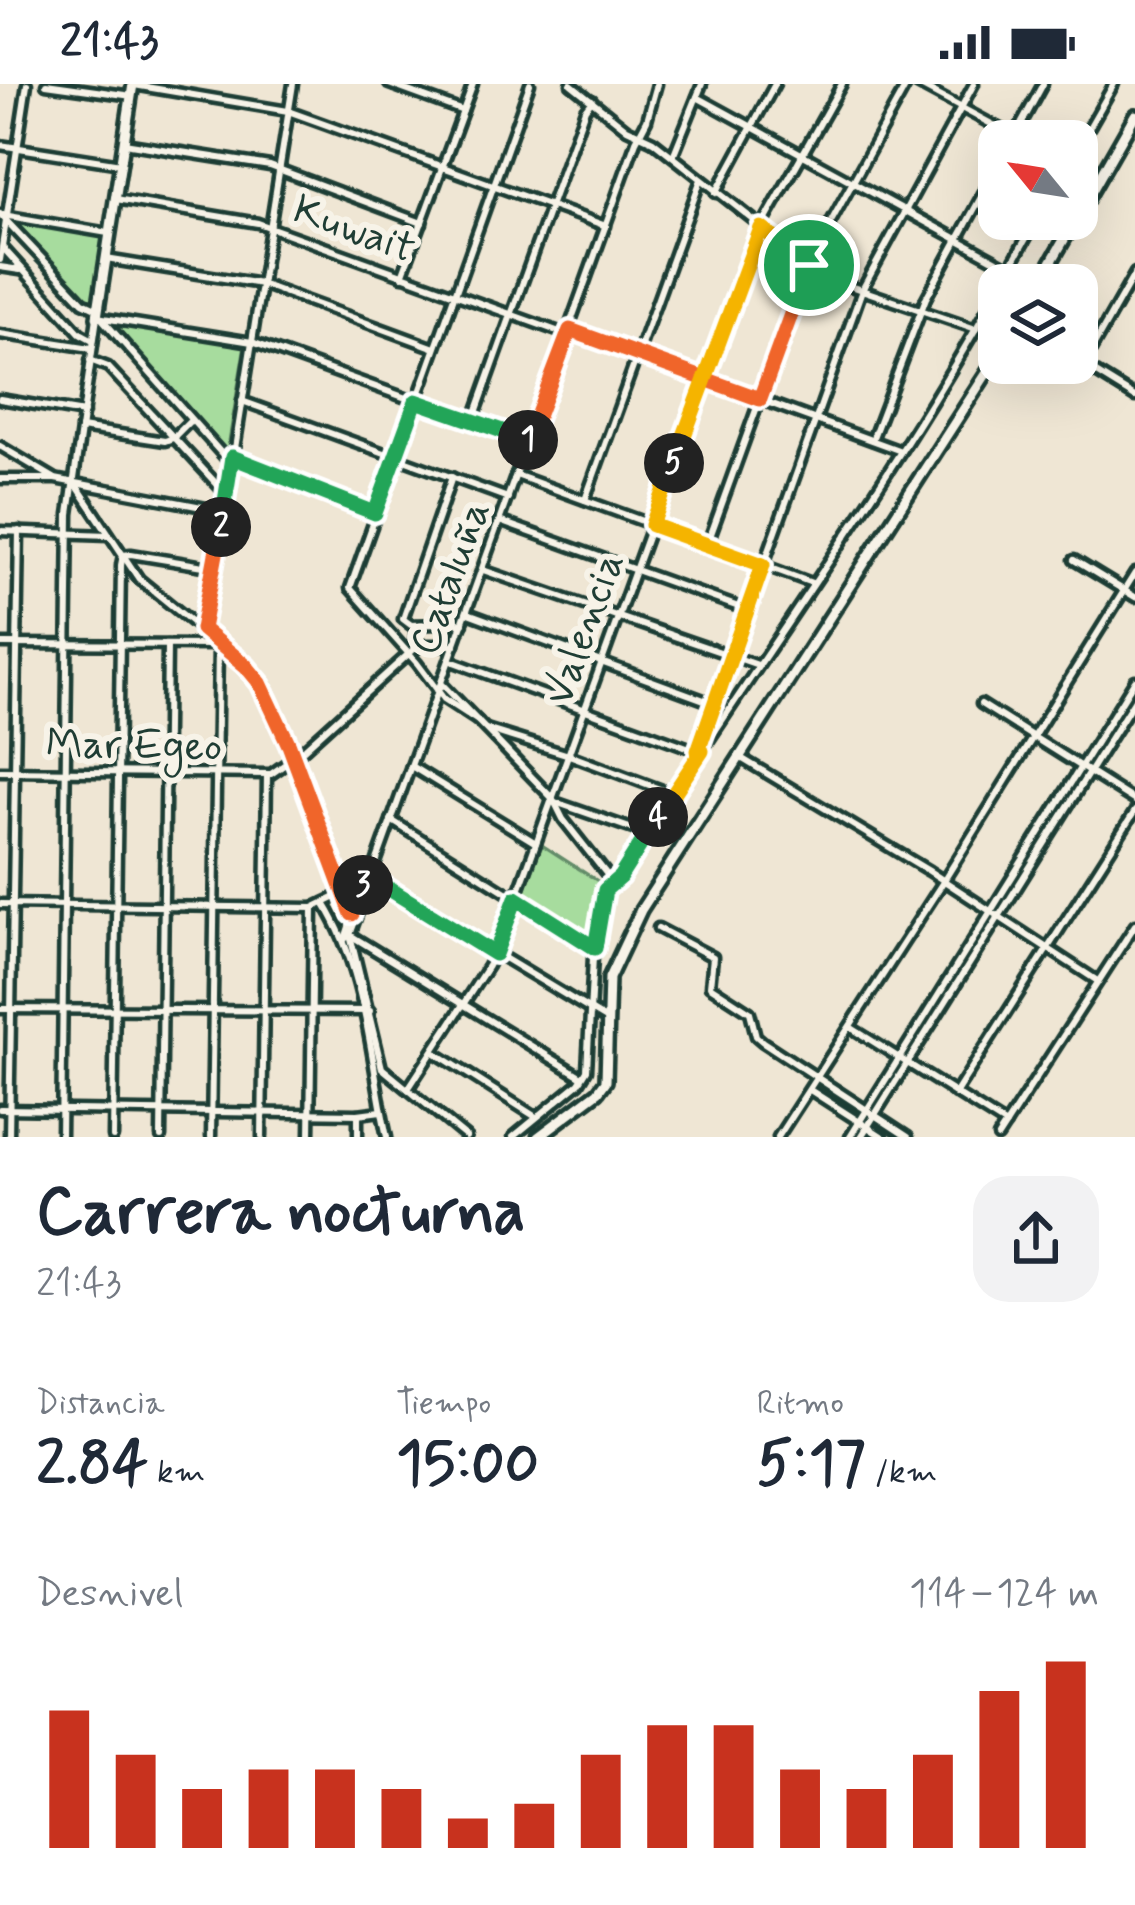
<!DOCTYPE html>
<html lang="es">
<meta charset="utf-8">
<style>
:root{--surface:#fff;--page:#f2f2f3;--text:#1f2937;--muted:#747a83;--accent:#c8321e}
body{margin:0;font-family:Mynerve,sans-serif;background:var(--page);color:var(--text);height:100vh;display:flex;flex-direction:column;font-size:45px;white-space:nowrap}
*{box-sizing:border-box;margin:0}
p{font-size:39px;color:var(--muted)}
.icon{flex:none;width:66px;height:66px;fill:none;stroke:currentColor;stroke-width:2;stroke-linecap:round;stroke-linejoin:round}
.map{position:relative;height:1053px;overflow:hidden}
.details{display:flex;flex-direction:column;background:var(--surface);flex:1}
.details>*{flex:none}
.needle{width:78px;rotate:300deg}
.tools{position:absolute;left:978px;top:36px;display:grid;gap:24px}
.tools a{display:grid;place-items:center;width:120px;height:120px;border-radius:24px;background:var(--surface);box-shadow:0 12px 48px #0002;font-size:60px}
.pin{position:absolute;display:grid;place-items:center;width:102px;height:102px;color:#fff;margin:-51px;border:6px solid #fff;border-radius:50%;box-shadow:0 3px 12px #0007}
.km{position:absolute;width:60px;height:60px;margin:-30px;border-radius:50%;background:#222;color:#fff;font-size:33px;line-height:60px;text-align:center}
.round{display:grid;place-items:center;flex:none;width:126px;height:126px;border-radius:36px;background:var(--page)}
.headline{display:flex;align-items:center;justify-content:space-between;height:204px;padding:0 36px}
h1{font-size:66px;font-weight:700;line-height:90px}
.stats{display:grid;grid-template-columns:repeat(3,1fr);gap:18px;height:204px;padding:12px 36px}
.stats div{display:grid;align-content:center}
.stats b{font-size:60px;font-weight:700}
.stats small{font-size:33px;font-weight:400}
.stats p{font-size:33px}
.chart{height:336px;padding:24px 36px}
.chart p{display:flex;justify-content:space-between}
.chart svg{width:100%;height:216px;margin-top:12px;stroke:var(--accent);stroke-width:6}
.status{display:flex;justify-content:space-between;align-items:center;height:84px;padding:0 60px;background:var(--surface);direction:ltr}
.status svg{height:33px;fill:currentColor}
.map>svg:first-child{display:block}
.green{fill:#a7dc9e;stroke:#638c69;stroke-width:3}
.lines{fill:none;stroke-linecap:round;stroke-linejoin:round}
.street-casing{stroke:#1f3d34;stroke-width:15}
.secondary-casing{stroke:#1f3d34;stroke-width:18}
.street{stroke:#f7f3e8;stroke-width:6}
.secondary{stroke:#f7f3e8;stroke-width:9}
.split-1-casing{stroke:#fff;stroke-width:24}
.split-2-casing{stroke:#fff;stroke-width:24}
.split-3-casing{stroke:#fff;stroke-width:24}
.split-4-casing{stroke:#fff;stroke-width:24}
.split-5-casing{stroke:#fff;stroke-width:24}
.split-6-casing{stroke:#fff;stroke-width:24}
.split-1{stroke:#f0652b;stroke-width:15}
.split-2{stroke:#22a559;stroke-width:15}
.split-3{stroke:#f0652b;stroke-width:15}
.split-4{stroke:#22a559;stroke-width:15}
.split-5{stroke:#f5b400;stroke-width:15}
.split-6{stroke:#f5b400;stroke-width:15}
.labels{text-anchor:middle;stroke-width:12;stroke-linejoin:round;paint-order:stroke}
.street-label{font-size:42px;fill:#1f3d34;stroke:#f7f3e8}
</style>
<div class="status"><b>21:43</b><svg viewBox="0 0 49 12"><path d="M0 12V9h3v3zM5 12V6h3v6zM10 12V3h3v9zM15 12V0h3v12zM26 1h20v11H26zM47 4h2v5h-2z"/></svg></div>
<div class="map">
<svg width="1135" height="1053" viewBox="0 0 1135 1053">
<rect width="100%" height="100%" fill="#efe6d4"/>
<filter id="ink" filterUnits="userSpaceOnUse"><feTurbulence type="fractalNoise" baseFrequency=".00833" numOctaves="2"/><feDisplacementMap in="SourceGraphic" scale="24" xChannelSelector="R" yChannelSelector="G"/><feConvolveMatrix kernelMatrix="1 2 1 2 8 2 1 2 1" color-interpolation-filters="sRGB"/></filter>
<g filter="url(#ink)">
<!-- green -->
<g class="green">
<path d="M7,132L106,151L97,224L91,223L7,137Z"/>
<path d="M110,239L245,260L227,369Z"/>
<path d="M542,761L604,801L595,822L592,858L523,812Z"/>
</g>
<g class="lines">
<defs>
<g id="street">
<path d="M46,0L132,12"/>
<path d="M389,0L463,27"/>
<path d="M571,0L627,45L653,57L816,185L847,201L976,245"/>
<path d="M917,0L1023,57"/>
<path d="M134,1L288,27L606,142"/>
<path d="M697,13L1010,184"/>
<path d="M1012,57L1043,0"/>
<path d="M124,59L270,82L422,139"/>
<path d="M0,61L121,80"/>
<path d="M1077,65L1114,0"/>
<path d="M673,72L702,0"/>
<path d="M716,109L775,0"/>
<path d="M116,115L258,139L568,251"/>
<path d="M0,130L83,218L98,225"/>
<path d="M3,131L108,149"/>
<path d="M4,165L80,249L93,256"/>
<path d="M106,175L261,200L435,264"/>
<path d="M0,176L27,0"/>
<path d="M0,183L20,186"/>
<path d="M1135,189L1085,277L1088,284L1135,313"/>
<path d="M402,192L473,0"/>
<path d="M1000,201L1037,135"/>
<path d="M103,236L230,379"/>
<path d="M570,246L901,367"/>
<path d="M0,250L91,264"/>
<path d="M90,276L108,283L226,410"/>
<path d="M0,315L84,329"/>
<path d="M242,317L508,414"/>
<path d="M473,337L585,25L592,16"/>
<path d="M81,344L165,357L173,354L191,336"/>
<path d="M872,356L926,214L999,80"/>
<path d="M0,362L54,394"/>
<path d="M233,373L374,429"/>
<path d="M516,391L812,499"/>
<path d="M452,393L403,535L411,541L463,539"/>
<path d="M0,395H55L223,427"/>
<path d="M77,402L139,495L246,582L260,599L289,661L352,830"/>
<path d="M585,416L700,98"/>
<path d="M502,438L747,526"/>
<path d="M0,447L109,451"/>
<path d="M707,461L811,174L907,0"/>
<path d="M1074,476L1135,513"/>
<path d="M483,486L758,581"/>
<path d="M468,529L715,620"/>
<path d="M202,545L216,484L293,0"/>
<path d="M0,560L218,561"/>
<path d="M414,565L416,541"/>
<path d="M451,577L698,667"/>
<path d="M443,601L553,715L563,735L612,797"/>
<path d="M981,620L1135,717"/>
<path d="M478,637L444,615L417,579L350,504L530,0"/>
<path d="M486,645L569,671L673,710"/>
<path d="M698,665L862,206L974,0"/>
<path d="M741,674L929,787L1096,896"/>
<path d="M411,682L536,759"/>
<path d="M0,687L271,690L294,674L414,565L426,561H455"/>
<path d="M555,718L647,750"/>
<path d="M391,736L595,864"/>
<path d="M370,793L607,936"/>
<path d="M324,819C367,888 370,976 387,1053"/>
<path d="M0,820L313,824L369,797"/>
<path d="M658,844L713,873L710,902L750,928L756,952L763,958L908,1053"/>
<path d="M350,851L582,993"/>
<path d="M345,855L363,800"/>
<path d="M0,925L370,927"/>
<path d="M850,943L1006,1041"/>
<path d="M434,968L536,1033"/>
<path d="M408,1005L488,882L502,853L756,153L842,0"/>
<path d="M810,1006L883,1053"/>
<path d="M955,1010L1135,727"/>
<path d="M0,1025L358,1030L381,1027"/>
<path d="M9,1053L19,447"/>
<path d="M61,1053L69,430L97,233L252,258L527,358"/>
<path d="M113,1053L121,481L123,471L131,470L216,484"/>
<path d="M161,1053L167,561"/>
<path d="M211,1053L218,561"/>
<path d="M262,1053L267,691"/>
<path d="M310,1053L313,824"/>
<path d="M358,1053V1030"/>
<path d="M466,1053L382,984L350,851L636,57L647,36L657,0"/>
<path d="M513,1053L579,999L587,986L593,873L603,813L607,803L622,790C745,594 886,407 999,204"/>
<path d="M778,1053L943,798L1135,489"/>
<path d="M850,1053L1135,596"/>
<path d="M861,1053L1135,615"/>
<path d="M998,1053L1135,841"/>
</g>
<g id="secondary">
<path d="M1077,133L1135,31"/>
<path d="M1038,201L1076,135"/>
<path d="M97,233L133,0"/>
<path d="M538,1053L598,1008L606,997L609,894L641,826L999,270"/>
</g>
</defs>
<!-- street casing -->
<use href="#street" class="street-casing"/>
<!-- secondary casing -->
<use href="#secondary" class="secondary-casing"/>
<!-- street -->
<use href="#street" class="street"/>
<!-- secondary -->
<use href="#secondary" class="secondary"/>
</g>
</g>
<g class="lines" filter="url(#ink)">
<defs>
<path id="split-1" d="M528,356L570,246L760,315L809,181"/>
<path id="split-2" d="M221,443L232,373L375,429L416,317L528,356"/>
<path id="split-3" d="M221,443L202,545L246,582L260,599L289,661L352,830L363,801"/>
<path id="split-4" d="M363,801L370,793L495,870L516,814L595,864L605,806L620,793L658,733"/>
<path id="split-5" d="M658,733L702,667H698L763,481L652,441L674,379"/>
<path id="split-6" d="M674,379L761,144L809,181"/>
</defs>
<!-- split-1 casing -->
<use href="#split-1" class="split-1-casing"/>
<!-- split-2 casing -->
<use href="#split-2" class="split-2-casing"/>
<!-- split-3 casing -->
<use href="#split-3" class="split-3-casing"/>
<!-- split-4 casing -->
<use href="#split-4" class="split-4-casing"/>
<!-- split-5 casing -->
<use href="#split-5" class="split-5-casing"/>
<!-- split-6 casing -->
<use href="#split-6" class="split-6-casing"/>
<!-- split-1 -->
<use href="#split-1" class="split-1"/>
<!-- split-2 -->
<use href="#split-2" class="split-2"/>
<!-- split-3 -->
<use href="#split-3" class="split-3"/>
<!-- split-4 -->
<use href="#split-4" class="split-4"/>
<!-- split-5 -->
<use href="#split-5" class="split-5"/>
<!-- split-6 -->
<use href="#split-6" class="split-6"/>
</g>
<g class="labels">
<!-- street labels -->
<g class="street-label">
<text transform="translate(355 143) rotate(20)" y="15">Kuwait</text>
<text transform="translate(448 493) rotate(-70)" y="15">Cataluña</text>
<text transform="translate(582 544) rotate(-70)" y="15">Valencia</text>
<text transform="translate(134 659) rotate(1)" y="15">Mar Egeo</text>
</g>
</g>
</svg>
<div class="tools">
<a><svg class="needle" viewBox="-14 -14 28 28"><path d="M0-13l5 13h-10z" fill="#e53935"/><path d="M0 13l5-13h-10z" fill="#747a83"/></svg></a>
<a><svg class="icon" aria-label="layers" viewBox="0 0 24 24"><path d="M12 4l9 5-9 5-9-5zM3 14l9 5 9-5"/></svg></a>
</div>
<div class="pin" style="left:809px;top:181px;background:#1e9e55"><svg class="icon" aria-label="arrive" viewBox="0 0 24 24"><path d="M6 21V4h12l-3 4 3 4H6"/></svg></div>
<b class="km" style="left:528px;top:356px">1</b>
<b class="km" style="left:221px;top:443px">2</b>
<b class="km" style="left:363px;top:801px">3</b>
<b class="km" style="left:658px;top:733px">4</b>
<b class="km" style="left:674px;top:379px">5</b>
</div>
<section class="details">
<div class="headline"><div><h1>Carrera nocturna</h1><p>21:43</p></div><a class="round"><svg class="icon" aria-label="share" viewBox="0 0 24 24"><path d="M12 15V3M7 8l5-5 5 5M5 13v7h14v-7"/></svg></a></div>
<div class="stats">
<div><p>Distancia</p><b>2.84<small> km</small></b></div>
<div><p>Tiempo</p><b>15:00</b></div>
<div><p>Ritmo</p><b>5:17<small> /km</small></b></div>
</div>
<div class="chart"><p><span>Desnivel</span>114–124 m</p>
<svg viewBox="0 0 160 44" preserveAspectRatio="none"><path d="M5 44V16M15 44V25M25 44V32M35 44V28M45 44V28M55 44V32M65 44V38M75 44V35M85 44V25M95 44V19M105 44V19M115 44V28M125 44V32M135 44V25M145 44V12M155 44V6"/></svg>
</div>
</section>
